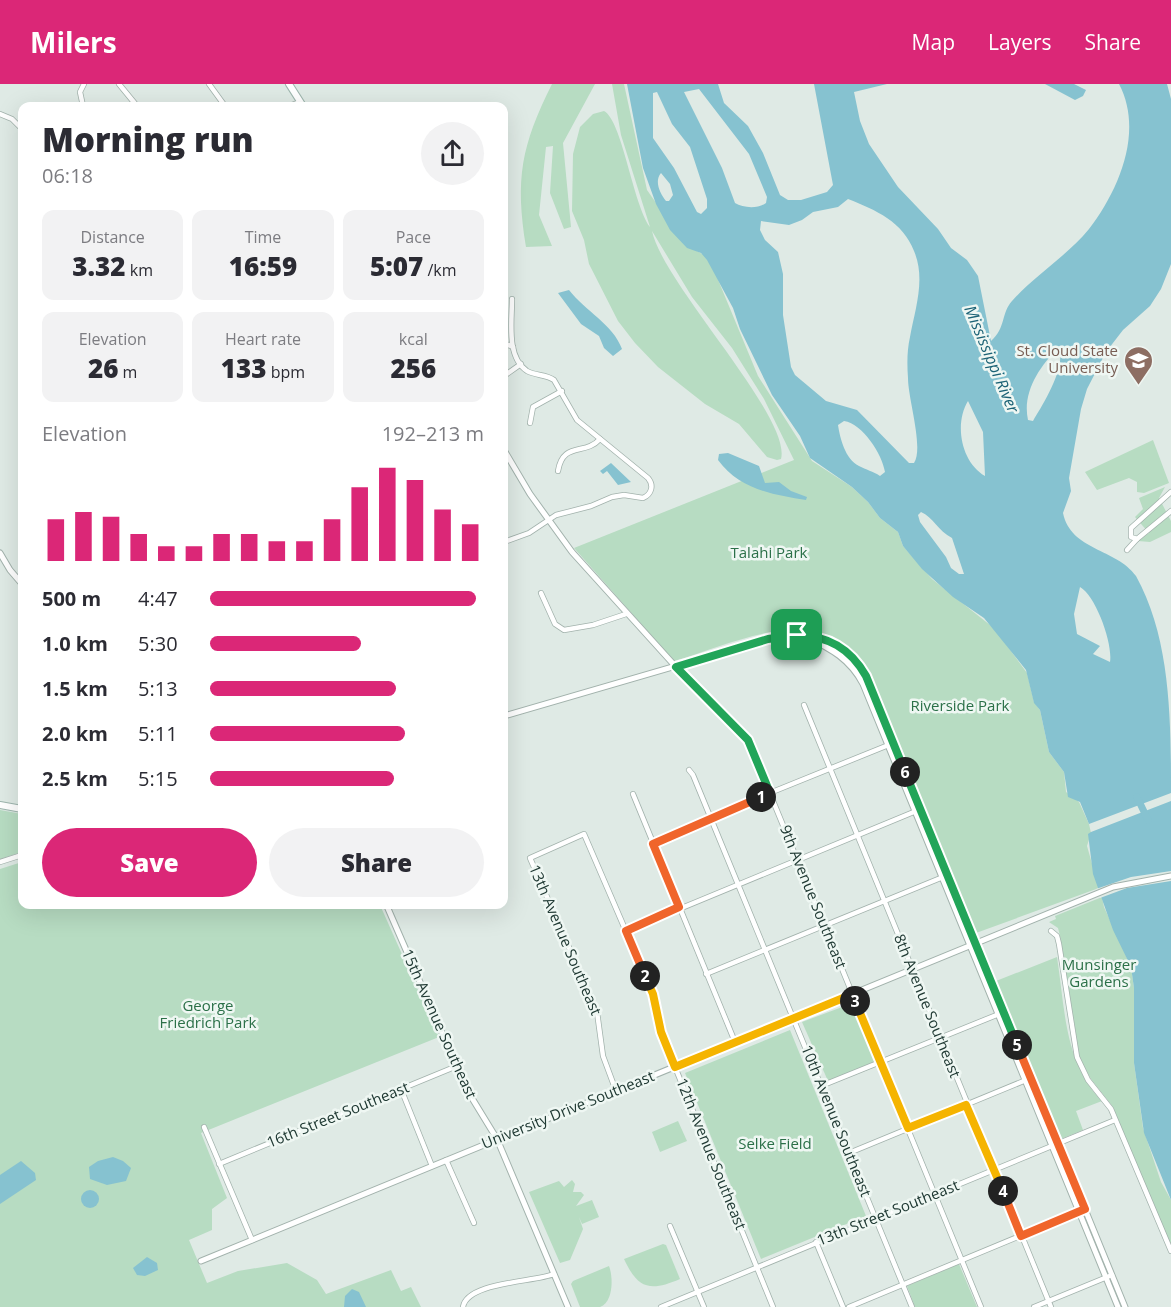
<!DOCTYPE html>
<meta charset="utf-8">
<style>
:root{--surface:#fff;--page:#f2f2f3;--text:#2b2b33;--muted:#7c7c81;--accent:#db2777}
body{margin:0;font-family:"Open Sans",sans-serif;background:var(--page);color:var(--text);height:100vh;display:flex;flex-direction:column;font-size:22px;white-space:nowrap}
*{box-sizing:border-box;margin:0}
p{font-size:20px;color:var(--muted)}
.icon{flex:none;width:33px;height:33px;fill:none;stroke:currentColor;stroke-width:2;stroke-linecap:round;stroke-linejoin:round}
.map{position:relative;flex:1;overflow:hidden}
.sheet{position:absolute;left:18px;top:18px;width:490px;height:807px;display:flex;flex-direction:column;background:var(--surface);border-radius:12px;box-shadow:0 6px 24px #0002}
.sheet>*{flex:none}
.pin{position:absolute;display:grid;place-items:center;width:51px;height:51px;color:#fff;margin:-26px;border-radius:12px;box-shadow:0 3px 9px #0006}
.km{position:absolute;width:30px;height:30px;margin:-15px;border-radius:50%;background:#222;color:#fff;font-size:16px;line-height:30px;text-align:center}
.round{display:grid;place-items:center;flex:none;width:63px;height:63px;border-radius:32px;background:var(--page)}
.head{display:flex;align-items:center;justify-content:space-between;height:102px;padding:0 24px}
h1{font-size:33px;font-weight:800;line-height:45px}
.stats{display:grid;grid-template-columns:repeat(3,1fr);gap:9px;height:102px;padding:6px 24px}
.stats div{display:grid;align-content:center;border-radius:12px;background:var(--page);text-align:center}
.stats b{font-size:26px;font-weight:800}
.stats small{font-size:16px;font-weight:400}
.stats p{font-size:16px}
.chart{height:168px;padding:12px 24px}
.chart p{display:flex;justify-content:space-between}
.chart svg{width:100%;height:108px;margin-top:6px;stroke:var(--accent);stroke-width:6}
.action{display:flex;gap:12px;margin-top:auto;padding:12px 24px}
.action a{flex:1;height:69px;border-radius:36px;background:var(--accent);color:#fff;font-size:24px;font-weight:800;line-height:69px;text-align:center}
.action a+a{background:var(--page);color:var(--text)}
ul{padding:0 24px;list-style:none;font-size:20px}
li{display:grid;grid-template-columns:96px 72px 1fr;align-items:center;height:45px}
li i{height:15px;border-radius:8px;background:var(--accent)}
header{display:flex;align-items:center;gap:36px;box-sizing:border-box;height:84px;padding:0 30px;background:var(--accent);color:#fff}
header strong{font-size:28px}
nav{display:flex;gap:33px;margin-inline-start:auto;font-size:21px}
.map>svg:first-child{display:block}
.green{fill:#b7dcc2}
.water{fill:#86c2d0;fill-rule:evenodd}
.pier{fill:#dfeae5}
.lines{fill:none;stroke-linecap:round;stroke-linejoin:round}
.river{stroke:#86c2d0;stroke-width:7}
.minor-casing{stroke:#a2b2ac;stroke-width:6}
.tertiary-casing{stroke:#a2b2ac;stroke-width:7}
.secondary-casing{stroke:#9eb6ae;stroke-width:8}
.minor{stroke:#fff;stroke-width:4.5}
.tertiary{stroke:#fff;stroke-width:5}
.secondary{stroke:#fff;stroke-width:6}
.split-1-casing{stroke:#fff;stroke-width:12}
.split-2-casing{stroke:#fff;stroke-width:12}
.split-3-casing{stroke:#fff;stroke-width:12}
.split-4-casing{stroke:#fff;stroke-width:12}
.split-5-casing{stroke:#fff;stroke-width:12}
.split-6-casing{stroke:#fff;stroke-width:12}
.split-7-casing{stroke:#fff;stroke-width:12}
.split-1{stroke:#22a559;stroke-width:8}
.split-2{stroke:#f0652b;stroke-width:8}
.split-3{stroke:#f5b400;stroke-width:8}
.split-4{stroke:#f5b400;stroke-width:8}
.split-5{stroke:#f0652b;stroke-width:8}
.split-6{stroke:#22a559;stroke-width:8}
.split-7{stroke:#22a559;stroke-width:8}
.labels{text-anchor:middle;stroke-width:5;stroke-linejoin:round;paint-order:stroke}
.education-label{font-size:15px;fill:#785e54;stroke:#eff7f3;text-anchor:end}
.park-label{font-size:15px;fill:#2b7048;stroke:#eff7f3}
.street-label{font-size:15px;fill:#203a34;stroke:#eff7f3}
.water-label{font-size:16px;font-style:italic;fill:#1b6275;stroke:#eff7f3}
</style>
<header>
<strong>Milers</strong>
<nav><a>Map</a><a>Layers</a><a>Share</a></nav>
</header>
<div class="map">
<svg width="1171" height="1223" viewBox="0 0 1171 1223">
<rect width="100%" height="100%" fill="#dfeae5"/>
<!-- green -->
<g class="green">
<path d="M552,0H595L563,59L571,143L564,145L550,109L553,62L546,63L539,131L552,162L526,163C515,95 521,62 552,0Z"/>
<path d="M612,0H624L647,106L685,160L709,174L758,292L812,377L852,403L868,418L880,434L898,448L903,462L932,495L995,545L1027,589L1034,618L1040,626L1049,668L1064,688L1066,708L1079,718L1089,740L1091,749L1087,762L1099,804L976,849L875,601C830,509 748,555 674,577L574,464L794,376L764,315L732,264L692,213L652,147C663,200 792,333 781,375L777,376L767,373L739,340L705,320L658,283L635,259L618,237L589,180L584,156L572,127L573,70L580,43L593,30L604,27C622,36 633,120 650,143L621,51Z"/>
<path d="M1153,356L1169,399L1144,409L1137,408V398L1129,394L1097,406L1085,388Z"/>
<path d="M1165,403L1159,414L1171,437V448L1150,458L1138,457L1149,449L1135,433L1143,425L1139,414Z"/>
<path d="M0,726L22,730V768L0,775Z"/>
<path d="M22,778V820L380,821L439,953L201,1049L227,1114L212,1125V1146L189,1156L207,1199L238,1187L287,1179L317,1196L326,1210L391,1186L401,1207L411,1203L421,1223H0V785Z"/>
<path d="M1102,813L1104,823L1131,883L1134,904V979L1143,1044L1161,1098L1171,1116V1163L1113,1023L1091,995L1080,975L1060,852L1058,844L1049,838L1056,835L1055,832Z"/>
<path d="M1057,873C1065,924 1064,979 1102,1017L1076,1027L1083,1046L1061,1055L996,897Z"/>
<path d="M853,919L876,977L828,997L802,938Z"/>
<path d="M790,946L866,1132L761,1175L685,989Z"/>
<path d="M678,1037L687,1057L660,1068L652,1048Z"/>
<path d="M572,1096L575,1100L573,1108H581L584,1111L576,1122L592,1116L599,1133L582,1140L579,1133L583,1145L570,1176L560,1179L529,1108L559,1097L564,1103Z"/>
<path d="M663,1160L666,1161L680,1195C650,1208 638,1205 624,1175Z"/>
<path d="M959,1180L977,1223H915L907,1202Z"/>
<path d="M609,1182C613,1192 614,1218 600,1223C595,1223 586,1223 580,1223L571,1200L573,1197Z"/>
</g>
<!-- water -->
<g class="water">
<path d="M627,0H718L724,19L748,42L763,69L780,111L788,116H801L827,108L833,101L814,0H887L854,8L860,37L869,60L898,103L938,145L951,164L967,176L978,192L991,257C1006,244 1001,229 1012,217C1035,191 1067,172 1089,145C1119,106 1144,47 1119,0H1167L1171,15V180L1161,205L1150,222L1123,246L1106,268L1087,305L1081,325L1069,394L1071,407L1063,429C1071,467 1116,464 1136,492C1171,555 1171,637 1171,709L1089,740L1080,718L1068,713L1064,688L1049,668L1040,626L1034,619L1026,586L984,534L953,513L922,485L903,462L898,448L880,434L868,418L852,403L810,374L800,352L772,311L740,245L733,224L707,176L701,169L687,164L670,146L656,120L643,84ZM699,5L749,70L767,113L766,119C758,125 743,124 735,119L722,84L684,8ZM657,8L672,40L690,63L707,115V124L701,130L697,128L674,84L653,54V9ZM661,89L670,100L673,111L669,117H666C660,110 654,97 661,89ZM848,115C876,126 903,138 914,167C926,195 915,225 910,253C907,266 907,280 908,294C908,315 924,364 914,379H909L857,326L826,317L795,291L791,283L783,231V190L778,168L765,156L760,146L761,137L789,141L802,136L813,128L838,123ZM1058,264C1068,281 1042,322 1033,337L1028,336C1022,309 1039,283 1058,264ZM968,317L983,348L985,392C961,378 954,340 968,317ZM844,337C863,340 882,370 885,388L880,392C873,387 866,386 859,382C845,375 840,354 838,341ZM921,428C933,433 938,447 952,454L964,490H959L951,484L946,473L920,438L918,431ZM1080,503C1096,512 1113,560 1110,578L1093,570L1100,562L1077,550L1074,530Z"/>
<path d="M1045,0H1074L1086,6L1083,12L1075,16Z"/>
<path d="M569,206C585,227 613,240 622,265L613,272L604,264L599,252L581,240L558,209Z"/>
<path d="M728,369L759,382L765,399L779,398L791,407L807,413L806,416C773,411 739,405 718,376L719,370Z"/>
<path d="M611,379L631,398L618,401L607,387L603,390L600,387Z"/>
<path d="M1171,717V1116L1144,1049L1134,979V904L1131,883L1113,846L1093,790L1088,750L1091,748Z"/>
<path d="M113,1073L123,1077L131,1084L126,1097L107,1101L90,1095L89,1083L98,1077Z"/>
<path d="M21,1077L35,1089L36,1096L0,1120V1091Z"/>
<circle cx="90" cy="1115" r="9"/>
<path d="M147,1173L157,1179L158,1186L145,1192L137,1191L133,1184Z"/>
<path d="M352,1205L359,1208L366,1223H344L345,1212Z"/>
</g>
<!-- pier -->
<path class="pier" d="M1171,787V797L1127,804L1100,814L1096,805L1131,793Z"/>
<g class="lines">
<!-- river -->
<path class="river" d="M1137,713L1148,736"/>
<defs>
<g id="minor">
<path d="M119,0L137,22"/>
<path d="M209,0L225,22"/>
<path d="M83,22L80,8L84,0"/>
<path d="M289,22L300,18"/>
<path d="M0,30L12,35L22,45"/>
<path d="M504,259L513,263"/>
<path d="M504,292L521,280"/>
<path d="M530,339L533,323L562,307"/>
<path d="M558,387C563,357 585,372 600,355"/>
<path d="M1171,408L1131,444V453L1137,455L1171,427"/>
<path d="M504,458L529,449L556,431L591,422L612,413L624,411L643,414C652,410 654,401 648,394L577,336L554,296C546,290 536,292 527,287C506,273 512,237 512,215"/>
<path d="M1127,466L1137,455"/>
<path d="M541,509L555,540L564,546L593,541L626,530"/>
<path d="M676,583L748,656L981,1223"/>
<path d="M804,621L1051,1223"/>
<path d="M689,686L693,691L912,1223"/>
<path d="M504,706V714"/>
<path d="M633,710L735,958"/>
<path d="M653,760L740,721L891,660"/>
<path d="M0,778L22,771"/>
<path d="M626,847L921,725"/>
<path d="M1051,847L1057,852L1059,860L1077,973L1088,996L1111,1025L1171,1167"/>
<path d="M706,890L948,791"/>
<path d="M821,1002L1004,928"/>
<path d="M401,1005L432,1082"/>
<path d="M616,1007L603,972L597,928L530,774L584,750L653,910L664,956L773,1223"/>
<path d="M204,1043L252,1156"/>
<path d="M849,1069L1031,994"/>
<path d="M446,1076L474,1139"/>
<path d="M219,1080L457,982"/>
<path d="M670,1142L704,1223"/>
<path d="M816,1158L843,1223"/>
<path d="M463,1223C467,1198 535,1198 554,1190"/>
<path d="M661,1223L1115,1036"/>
<path d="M849,1223L1085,1125"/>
<path d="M1034,1223L1112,1191"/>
</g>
<g id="tertiary">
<path d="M504,366L530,410L572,468L676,583"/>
<path d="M0,469L10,486L22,500"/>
<path d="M807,553C831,565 850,575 863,600L1118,1223"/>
<path d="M504,632L779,552C823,546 851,559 870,600L1125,1223"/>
<path d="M386,820L467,1006L497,1055L568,1223"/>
<path d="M201,1177L1113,803L1171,792"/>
</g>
<g id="secondary">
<path d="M289,0L303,22"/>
<path d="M0,721L22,725"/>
</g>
</defs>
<!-- minor casing -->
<use href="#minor" class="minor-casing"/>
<!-- tertiary casing -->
<use href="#tertiary" class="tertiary-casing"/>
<!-- secondary casing -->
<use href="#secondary" class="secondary-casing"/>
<!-- minor -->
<use href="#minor" class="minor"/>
<!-- tertiary -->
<use href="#tertiary" class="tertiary"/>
<!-- secondary -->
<use href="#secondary" class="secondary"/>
</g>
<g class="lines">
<defs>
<path id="split-1" d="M761,713L770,709L748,656L676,583L768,555L797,551"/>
<path id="split-2" d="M645,892L626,847L679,823L653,760L761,713"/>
<path id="split-3" d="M645,892L653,910L661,948L675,983L853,910L855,917"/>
<path id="split-4" d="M855,917L908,1044L966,1021L1003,1107"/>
<path id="split-5" d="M1003,1107L1021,1152L1085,1125L1017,961"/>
<path id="split-6" d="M905,688L1017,961"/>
<path id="split-7" d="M797,551C828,552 850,564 866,592L905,688"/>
</defs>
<!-- split-1 casing -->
<use href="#split-1" class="split-1-casing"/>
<!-- split-2 casing -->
<use href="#split-2" class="split-2-casing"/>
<!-- split-3 casing -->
<use href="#split-3" class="split-3-casing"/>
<!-- split-4 casing -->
<use href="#split-4" class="split-4-casing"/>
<!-- split-5 casing -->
<use href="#split-5" class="split-5-casing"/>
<!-- split-6 casing -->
<use href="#split-6" class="split-6-casing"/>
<!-- split-7 casing -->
<use href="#split-7" class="split-7-casing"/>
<!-- split-1 -->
<use href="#split-1" class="split-1"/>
<!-- split-2 -->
<use href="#split-2" class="split-2"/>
<!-- split-3 -->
<use href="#split-3" class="split-3"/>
<!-- split-4 -->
<use href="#split-4" class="split-4"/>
<!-- split-5 -->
<use href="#split-5" class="split-5"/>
<!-- split-6 -->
<use href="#split-6" class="split-6"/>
<!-- split-7 -->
<use href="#split-7" class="split-7"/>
</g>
<!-- icons -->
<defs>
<symbol id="university-pin" viewBox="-11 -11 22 30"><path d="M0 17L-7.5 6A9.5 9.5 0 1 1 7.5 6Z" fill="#8d6e63" stroke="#eff7f3"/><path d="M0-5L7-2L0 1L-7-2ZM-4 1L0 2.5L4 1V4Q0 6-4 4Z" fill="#fff"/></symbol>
</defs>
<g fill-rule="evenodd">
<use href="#university-pin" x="1122" y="260" width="33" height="45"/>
</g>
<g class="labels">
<!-- education labels -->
<g class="education-label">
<text x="1118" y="272">St. Cloud State<tspan x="1118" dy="17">University</tspan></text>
</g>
<!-- park labels -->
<g class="park-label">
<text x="769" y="474">Talahi Park</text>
<text x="960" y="627">Riverside Park</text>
<text x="1099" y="886">Munsinger<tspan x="1099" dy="17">Gardens</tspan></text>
<text x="208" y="927">George<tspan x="208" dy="17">Friedrich Park</tspan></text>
<text x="775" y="1065">Selke Field</text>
</g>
<!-- street labels -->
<g class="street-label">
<text transform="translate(813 813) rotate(68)" y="5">9th Avenue Southeast</text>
<text transform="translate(565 856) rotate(67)" y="5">13th Avenue Southeast</text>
<text transform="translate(927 922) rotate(68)" y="5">8th Avenue Southeast</text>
<text transform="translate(439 940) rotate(66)" y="5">15th Avenue Southeast</text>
<text transform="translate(568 1026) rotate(-22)" y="5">University Drive Southeast</text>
<text transform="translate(338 1031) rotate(-22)" y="5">16th Street Southeast</text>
<text transform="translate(836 1037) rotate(68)" y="5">10th Avenue Southeast</text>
<text transform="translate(711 1070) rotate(68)" y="5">12th Avenue Southeast</text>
<text transform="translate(888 1129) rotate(-22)" y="5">13th Street Southeast</text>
</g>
<!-- water labels -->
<g class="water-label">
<text transform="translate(992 275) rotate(67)" y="6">Mississippi River</text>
</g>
</g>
</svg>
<div class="pin" style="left:797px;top:551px;background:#1e9e55"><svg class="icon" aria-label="arrive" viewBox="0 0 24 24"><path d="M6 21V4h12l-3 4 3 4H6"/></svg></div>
<b class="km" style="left:761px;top:713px">1</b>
<b class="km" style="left:645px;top:892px">2</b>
<b class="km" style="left:855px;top:917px">3</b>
<b class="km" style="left:1003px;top:1107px">4</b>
<b class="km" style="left:1017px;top:961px">5</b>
<b class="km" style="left:905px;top:688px">6</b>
<section class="sheet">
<div class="head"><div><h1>Morning run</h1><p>06:18</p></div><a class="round"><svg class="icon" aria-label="share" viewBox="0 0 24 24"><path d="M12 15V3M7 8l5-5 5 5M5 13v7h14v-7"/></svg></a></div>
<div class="stats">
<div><p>Distance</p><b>3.32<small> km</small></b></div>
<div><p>Time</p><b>16:59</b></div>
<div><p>Pace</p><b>5:07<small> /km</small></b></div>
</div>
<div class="stats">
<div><p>Elevation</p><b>26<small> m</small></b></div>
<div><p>Heart rate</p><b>133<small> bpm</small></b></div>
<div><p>kcal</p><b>256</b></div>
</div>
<div class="chart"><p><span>Elevation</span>192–213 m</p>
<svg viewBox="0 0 160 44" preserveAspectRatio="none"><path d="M5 44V27M15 44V24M25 44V26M35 44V33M45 44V38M55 44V38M65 44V33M75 44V33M85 44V36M95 44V36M105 44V27M115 44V14M125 44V6M135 44V11M145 44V23M155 44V29"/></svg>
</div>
<ul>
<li><b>500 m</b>4:47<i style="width:97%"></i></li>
<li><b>1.0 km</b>5:30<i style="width:55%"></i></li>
<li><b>1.5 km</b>5:13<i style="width:68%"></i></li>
<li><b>2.0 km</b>5:11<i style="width:71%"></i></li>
<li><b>2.5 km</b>5:15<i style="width:67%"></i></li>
</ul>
<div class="action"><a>Save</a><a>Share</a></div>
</section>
</div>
